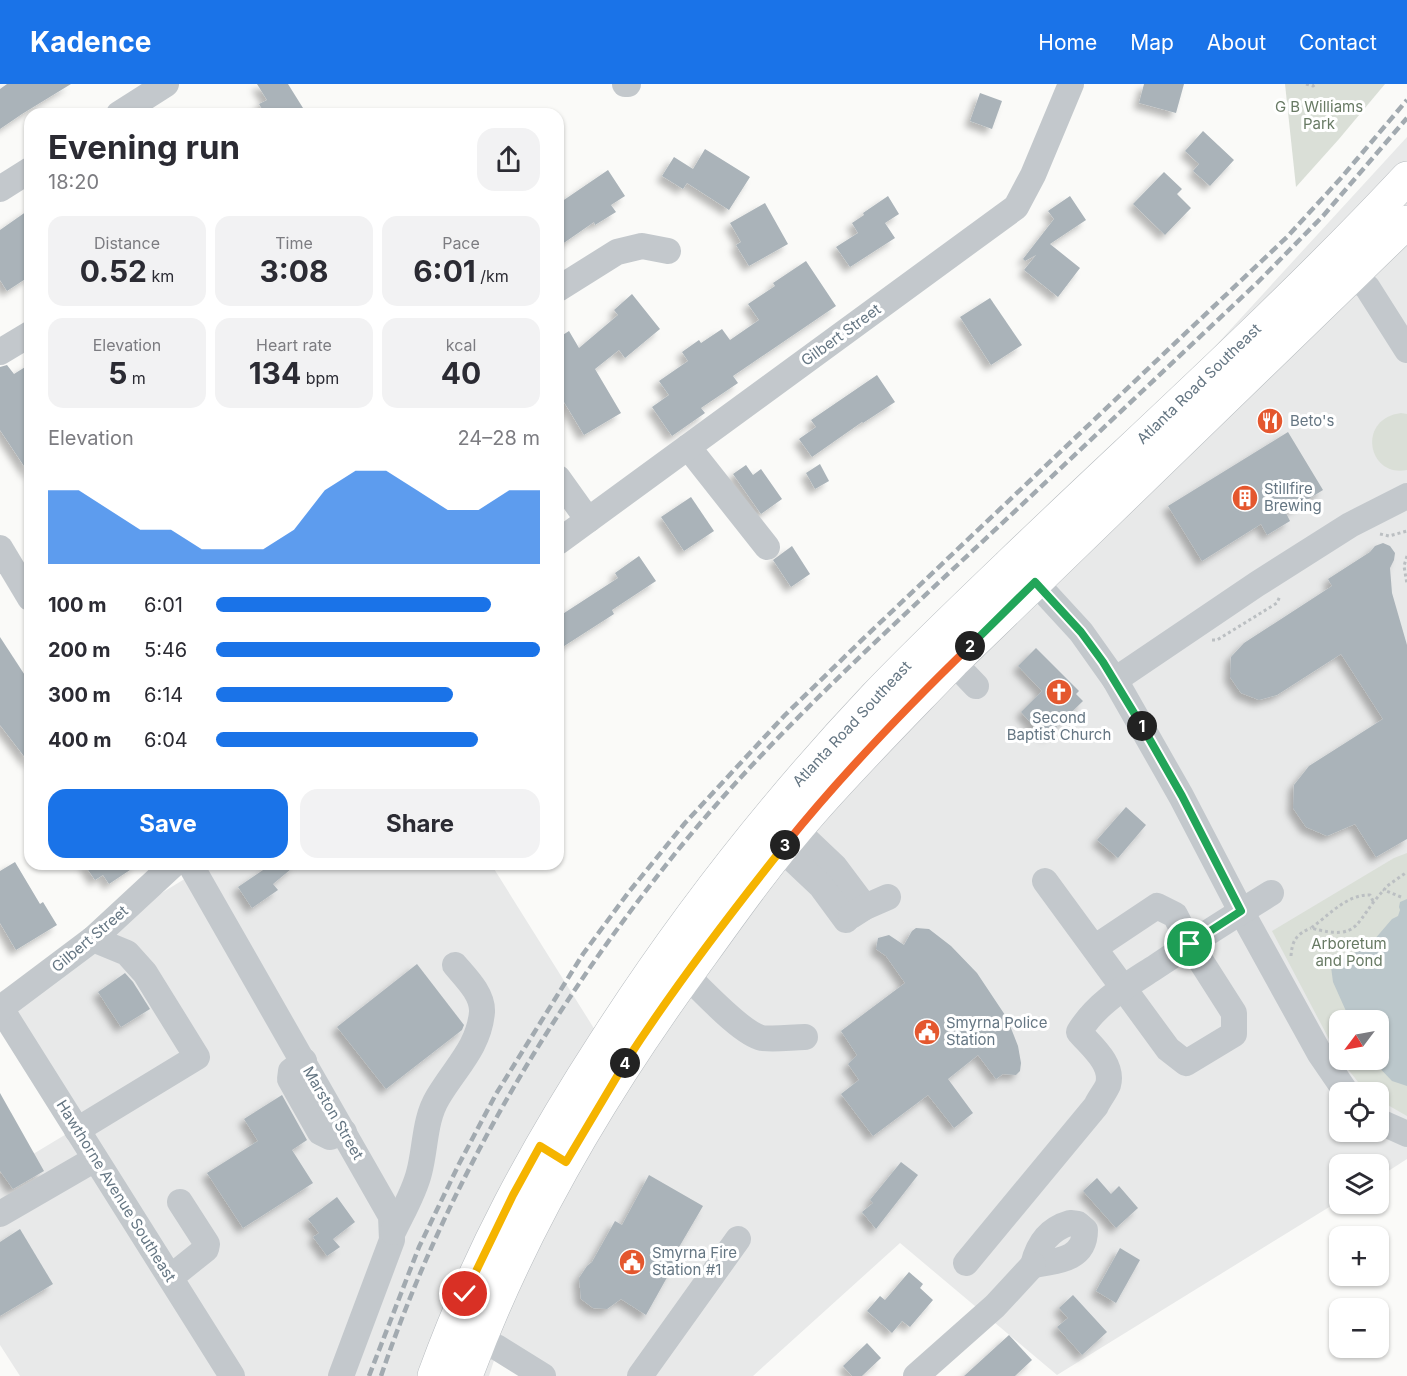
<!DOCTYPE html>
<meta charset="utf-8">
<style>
:root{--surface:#fff;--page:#f2f2f3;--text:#2b2b33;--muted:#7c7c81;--accent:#1a73e8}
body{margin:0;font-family:Inter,sans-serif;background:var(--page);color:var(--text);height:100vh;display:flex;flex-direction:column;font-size:22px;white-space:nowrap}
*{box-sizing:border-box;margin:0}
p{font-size:20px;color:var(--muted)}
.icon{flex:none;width:33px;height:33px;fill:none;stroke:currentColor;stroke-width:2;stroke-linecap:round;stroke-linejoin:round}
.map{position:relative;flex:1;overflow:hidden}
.details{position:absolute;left:24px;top:24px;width:540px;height:762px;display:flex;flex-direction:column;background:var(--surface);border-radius:18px;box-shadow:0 2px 4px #0004}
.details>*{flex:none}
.needle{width:39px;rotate:238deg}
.tools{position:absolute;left:1329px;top:926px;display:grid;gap:12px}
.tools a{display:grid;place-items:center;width:60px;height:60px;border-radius:12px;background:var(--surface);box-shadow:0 2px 4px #0004;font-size:30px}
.pin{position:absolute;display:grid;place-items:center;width:51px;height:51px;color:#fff;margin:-26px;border:3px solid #fff;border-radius:50%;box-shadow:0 2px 6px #0007}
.km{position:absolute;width:30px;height:30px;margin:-15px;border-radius:50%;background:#222;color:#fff;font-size:16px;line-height:30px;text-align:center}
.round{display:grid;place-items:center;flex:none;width:63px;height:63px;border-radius:18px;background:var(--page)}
.overview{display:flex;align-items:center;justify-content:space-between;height:102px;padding:0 24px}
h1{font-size:33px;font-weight:700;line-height:45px}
.figures{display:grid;grid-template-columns:repeat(3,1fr);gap:9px;height:102px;padding:6px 24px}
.figures div{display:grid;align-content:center;border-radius:15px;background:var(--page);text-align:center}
.figures b{font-size:30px;font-weight:700}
.figures small{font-size:16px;font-weight:400}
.figures p{font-size:16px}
.chart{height:168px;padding:12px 24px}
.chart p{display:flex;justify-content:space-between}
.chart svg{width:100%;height:108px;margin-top:6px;fill:var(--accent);opacity:.7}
.cta{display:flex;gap:12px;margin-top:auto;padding:12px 24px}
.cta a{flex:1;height:69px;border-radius:18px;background:var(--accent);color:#fff;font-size:24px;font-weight:700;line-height:69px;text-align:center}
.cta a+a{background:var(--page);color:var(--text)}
ul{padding:0 24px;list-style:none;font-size:20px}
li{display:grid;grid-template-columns:96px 72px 1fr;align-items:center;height:45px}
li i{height:15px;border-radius:8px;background:var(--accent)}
header{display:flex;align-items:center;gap:36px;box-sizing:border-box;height:84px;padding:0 30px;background:var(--accent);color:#fff}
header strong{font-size:28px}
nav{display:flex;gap:33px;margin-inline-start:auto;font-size:21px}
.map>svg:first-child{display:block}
.built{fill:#e8e9e9;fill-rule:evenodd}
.green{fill:#dadfd7}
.water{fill:#bbc7cb}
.building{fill:#aab3b9;filter:url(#shadow)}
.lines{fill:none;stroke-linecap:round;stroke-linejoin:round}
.major-casing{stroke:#b5babe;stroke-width:34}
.path{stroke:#bbbfc2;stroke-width:3;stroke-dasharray:3 3;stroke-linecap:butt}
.minor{stroke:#c3c8cc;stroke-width:26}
.major{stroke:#fff;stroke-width:33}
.rail{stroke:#a2aab0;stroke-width:4.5;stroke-dasharray:9 4.5;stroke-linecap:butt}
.split-1-casing{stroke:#fff;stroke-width:12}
.split-2-casing{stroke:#fff;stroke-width:12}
.split-3-casing{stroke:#fff;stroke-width:12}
.split-4-casing{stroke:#fff;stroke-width:12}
.split-5-casing{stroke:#fff;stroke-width:12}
.split-1{stroke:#22a559;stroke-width:8}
.split-2{stroke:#22a559;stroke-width:8}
.split-3{stroke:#f0652b;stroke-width:8}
.split-4{stroke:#f5b400;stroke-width:8}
.split-5{stroke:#f5b400;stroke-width:8}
.labels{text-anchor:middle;stroke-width:6;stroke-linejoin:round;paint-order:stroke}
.park-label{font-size:15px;fill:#687a64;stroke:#fff}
.street-label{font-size:15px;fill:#657683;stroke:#fff}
.poi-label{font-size:15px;fill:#657683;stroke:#fff;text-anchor:start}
</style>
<header>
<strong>Kadence</strong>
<nav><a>Home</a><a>Map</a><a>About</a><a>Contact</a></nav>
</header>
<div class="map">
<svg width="1407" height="1292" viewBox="0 0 1407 1292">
<defs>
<filter id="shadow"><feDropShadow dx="-5.5" dy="5.5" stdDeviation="3" flood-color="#0004"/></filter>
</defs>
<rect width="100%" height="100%" fill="#fafaf8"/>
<!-- built -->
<path class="built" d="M1407,53V1075L1379,1093L1378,1080H1340L1339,1117L1057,1291L900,1159L753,1292H549L498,1264L489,1292H20L0,1261V1090L78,1043L0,908L209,780H491L625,994L700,796L1151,332ZM1340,936H1378V975H1340ZM1340,1008H1378V1047H1340Z"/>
<!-- green -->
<g class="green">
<path d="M1285,0H1385L1339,55L1296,103Z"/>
<path d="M1401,329L1407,330V386C1368,394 1356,335 1401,329Z"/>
<path d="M1407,769V1032L1379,1016L1378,1008H1368L1362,1003L1340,975H1378V936H1340L1339,974L1272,847L1394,774Z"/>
</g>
<!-- water -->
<path class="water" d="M1407,815V1002L1392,997L1371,975H1378V936H1350L1333,898L1331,883L1347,872L1368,863L1392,835L1398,832L1400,826L1399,823L1400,818Z"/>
<!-- building -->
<g class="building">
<path d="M7,0H71L22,30L0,45V5Z"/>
<path d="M257,0H288L303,24L294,30H265L259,20L267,16Z"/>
<path d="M1144,0H1184L1176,29L1139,19Z"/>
<path d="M980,9L1002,17L992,45L970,37Z"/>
<path d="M1203,47L1234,76L1210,102L1193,87L1199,80L1185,67Z"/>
<path d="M705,65L750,93L729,126L687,99L683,105L662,92L674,73L693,85Z"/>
<path d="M608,86L625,112L611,121L616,128L595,141L594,138L558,163V120Z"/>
<path d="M1164,88L1182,105L1177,110L1191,124L1165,151L1133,120Z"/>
<path d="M888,112L899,130L885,139L895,154L850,183L836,163L858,149L852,139L864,131L863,129Z"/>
<path d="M1070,112L1086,136L1050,160L1080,184L1058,213L1024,186L1036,171L1025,177L1023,175L1054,135L1048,127Z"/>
<path d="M765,119L788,160L749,182L736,161L741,158L730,139Z"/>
<path d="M30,125V192L7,207L0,196V146Z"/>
<path d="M806,177L836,222L733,292L738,299L701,324L705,329L672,352L652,323L669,311L659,297L688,277L682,268L699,256L701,259L722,245L730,256L759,236L748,220L775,202L773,199Z"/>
<path d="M632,210L660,245L625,274L619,266L595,285L621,329L584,351L558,308V254L569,247L579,264L618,231L614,226Z"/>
<path d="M990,214L1022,261L991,281L960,233Z"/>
<path d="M30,280V391L0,346V283L7,281L14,290Z"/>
<path d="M877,291L895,318L863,339L862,338L812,373L799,355L816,343L811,336Z"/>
<path d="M1288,348L1323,406L1286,429L1290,437L1267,451L1261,440L1202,477L1168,422Z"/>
<path d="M820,380L829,397L815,405L806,389Z"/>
<path d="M746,381L753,391L761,385L782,415L761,430L733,390Z"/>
<path d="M691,413L714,447L684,467L661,433Z"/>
<path d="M1383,459L1390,462L1395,469L1394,476L1390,484L1392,509L1407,561V755L1376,773L1355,740L1327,752L1306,743L1293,724L1294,701L1309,682L1383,635L1341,570L1277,611L1259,616L1241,609L1230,593L1231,573L1244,559L1332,502L1328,495L1370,468L1375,462Z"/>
<path d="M792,462L810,490L791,503L773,476Z"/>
<path d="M639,472L656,497L612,526L614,530L558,566V533L618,494L615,489Z"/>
<path d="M0,553L30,599V680L0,641Z"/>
<path d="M1036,564L1079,607L1076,610L1083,617L1047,652L1041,645L1038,647L1021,628L1042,607L1018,582Z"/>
<path d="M1126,723L1146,741L1118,774L1097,756Z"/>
<path d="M15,778L40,820L43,818L57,841L16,866L0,839V787Z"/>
<path d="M84,780H139L109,800L103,791L95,796Z"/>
<path d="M272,780H297L273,800L278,806L252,824L238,803Z"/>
<path d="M916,844L929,845L951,862L977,889L1007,934L1018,962L1021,979L1020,987L1016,991L1003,990L996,995L978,971L948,995L973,1029L954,1044L928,1011L873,1052L841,1010L859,996L848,980L857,971L841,947L905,899L886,872L876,865L878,854L889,851L904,861L912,847Z"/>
<path d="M417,880L464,941L462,946L386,1005L337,943Z"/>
<path d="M125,889L133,898L150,925L121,943L98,908Z"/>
<path d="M0,1009L44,1087L13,1105L0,1087Z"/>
<path d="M282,1011L307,1056L292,1066L313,1099L243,1144L207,1089L258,1057L244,1035Z"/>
<path d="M901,1078L918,1091L876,1145L862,1128L873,1119L870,1116Z"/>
<path d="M649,1091L703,1122L675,1170L679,1172L646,1231L621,1215L607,1225L593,1224L581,1215L579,1194L587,1182L592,1178L615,1137L622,1141Z"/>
<path d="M1097,1094L1111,1110L1119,1102L1138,1124L1116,1144L1083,1107Z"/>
<path d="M337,1113L355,1138L333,1155L340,1163L327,1172L313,1153L319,1149L308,1135Z"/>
<path d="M20,1145L53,1200L0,1232V1158Z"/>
<path d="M1120,1164L1140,1176L1116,1219L1096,1207Z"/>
<path d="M909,1188L923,1200L920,1204L933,1216L910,1243L902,1237L892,1249L867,1227L880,1212L885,1216Z"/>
<path d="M1073,1211L1107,1248L1082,1271L1057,1243L1068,1234L1059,1224Z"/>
<path d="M1009,1251L1032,1276L1015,1292H964Z"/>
<path d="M867,1259L881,1274L862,1292H852L843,1282Z"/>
</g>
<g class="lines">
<defs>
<g id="major">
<path d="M434,1292C478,1171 535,1066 605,958C684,835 774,720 875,613C918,568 963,525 1009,481C1142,353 1281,229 1407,94"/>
<path d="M466,1292C522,1140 606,1000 702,870C737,821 773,771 813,726C858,675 906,627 953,578L1407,138"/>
</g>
</defs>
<!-- major casing -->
<use href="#major" class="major-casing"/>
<!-- path -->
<g class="path">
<path d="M1306,0L1313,2L1316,0"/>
<path d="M1380,450L1389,452L1407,447"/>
<path d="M1407,472L1404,482L1407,500"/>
<path d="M1212,556H1217L1277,519L1280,512"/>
<path d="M1401,813L1384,806L1387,802L1407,788"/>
<path d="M1373,817L1370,811C1347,810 1328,832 1311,844C1362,858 1354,837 1384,806"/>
<path d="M1291,872C1292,856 1297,850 1311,844"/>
</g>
<!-- minor -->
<g class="minor">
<path d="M625,0H628"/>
<path d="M119,30L166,0"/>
<path d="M0,105L30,86"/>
<path d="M1353,193L1367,203L1407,266"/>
<path d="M558,205L617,168L642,162L668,167"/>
<path d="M0,268L30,250"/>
<path d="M688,363L767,463"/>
<path d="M558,394L588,436"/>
<path d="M558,458L1016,123L1033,91L1071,0"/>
<path d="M0,464L30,514"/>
<path d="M1023,485L1081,548L1115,596L1181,712L1241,827L1320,970L1346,1008"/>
<path d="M953,578L976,602"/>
<path d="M1115,596L1257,500L1350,441L1407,412"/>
<path d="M797,747L835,783L865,823"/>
<path d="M769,753L821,802L846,836"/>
<path d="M190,780L391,1132L392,1156L341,1292"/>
<path d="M1045,797L1168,965L1186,979L1234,950V929L1190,860L1175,831L1157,822L1094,864"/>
<path d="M851,832L865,823L888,813"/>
<path d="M686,891C702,906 742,950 762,954C776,956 792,953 805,953"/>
<path d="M0,923L232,1292"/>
<path d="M1,924L93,855L174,780"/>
<path d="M304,977L291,987L290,995L320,1048L330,1053L344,1048"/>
<path d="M1378,1037L1407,1050"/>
<path d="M77,1046L197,973L145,889L127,869L93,855"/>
<path d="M0,1130L95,1075"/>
<path d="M1070,1139L1078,1140L1085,1146C1085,1176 1057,1177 1033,1181C1038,1160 1049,1145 1070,1139Z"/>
<path d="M393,1148C402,1129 414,1109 419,1089C426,1063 424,1036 438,1013C455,984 479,963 482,928C483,910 465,893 455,881"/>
<path d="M966,1179L1096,1022C1099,1015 1105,1008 1108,1001C1114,980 1091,962 1079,948C1097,918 1128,901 1157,882C1194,857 1232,833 1271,809"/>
<path d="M171,1193L206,1165L207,1160L180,1118"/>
<path d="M464,1249L498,1264L543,1292"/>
<path d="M640,1292L738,1155"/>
<path d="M916,1292L995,1222L1033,1181"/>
</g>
<!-- major -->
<use href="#major" class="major"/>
<!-- rail -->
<g class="rail">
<path d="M369,1292L419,1163L459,1080L496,1010L583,870L628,809L685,739L785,631L866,552L1287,153L1341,94L1407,16"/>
<path d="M381,1292C447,1098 553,920 682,761C763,662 858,574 951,487C1054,391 1156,294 1258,198L1323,132L1407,34"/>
</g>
</g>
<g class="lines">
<defs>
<path id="split-1" d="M1142,642L1182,712L1241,827L1190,860"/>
<path id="split-2" d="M970,562L1035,498L1081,548L1103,578L1142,642"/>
<path id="split-3" d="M785,761C842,690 905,625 970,562"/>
<path id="split-4" d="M625,979C674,903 729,831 785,761"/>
<path id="split-5" d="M465,1210L513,1111L540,1062L566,1078L625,979"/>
</defs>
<!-- split-1 casing -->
<use href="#split-1" class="split-1-casing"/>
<!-- split-2 casing -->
<use href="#split-2" class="split-2-casing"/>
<!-- split-3 casing -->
<use href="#split-3" class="split-3-casing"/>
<!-- split-4 casing -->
<use href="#split-4" class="split-4-casing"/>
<!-- split-5 casing -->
<use href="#split-5" class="split-5-casing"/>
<!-- split-1 -->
<use href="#split-1" class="split-1"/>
<!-- split-2 -->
<use href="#split-2" class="split-2"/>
<!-- split-3 -->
<use href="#split-3" class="split-3"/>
<!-- split-4 -->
<use href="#split-4" class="split-4"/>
<!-- split-5 -->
<use href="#split-5" class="split-5"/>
</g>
<!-- icons -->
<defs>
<symbol id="restaurant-disc" viewBox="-11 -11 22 22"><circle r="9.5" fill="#e4572e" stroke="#fff"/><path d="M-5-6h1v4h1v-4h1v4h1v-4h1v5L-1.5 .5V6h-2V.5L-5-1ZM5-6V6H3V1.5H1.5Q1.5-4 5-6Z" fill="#fff"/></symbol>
<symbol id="building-disc" viewBox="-11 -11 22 22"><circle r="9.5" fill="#e4572e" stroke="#fff"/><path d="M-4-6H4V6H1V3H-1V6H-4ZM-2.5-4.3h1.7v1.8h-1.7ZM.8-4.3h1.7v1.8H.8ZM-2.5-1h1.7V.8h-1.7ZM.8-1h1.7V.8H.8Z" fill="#fff"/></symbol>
<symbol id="church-disc" viewBox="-11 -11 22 22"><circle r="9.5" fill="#e4572e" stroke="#fff"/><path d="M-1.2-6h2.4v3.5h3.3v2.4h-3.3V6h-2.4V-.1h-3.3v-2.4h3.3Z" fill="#fff"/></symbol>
<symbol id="civic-disc" viewBox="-11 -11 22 22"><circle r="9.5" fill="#e4572e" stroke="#fff"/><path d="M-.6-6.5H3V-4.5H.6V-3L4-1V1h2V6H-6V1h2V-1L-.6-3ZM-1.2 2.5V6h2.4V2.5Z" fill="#fff"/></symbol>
</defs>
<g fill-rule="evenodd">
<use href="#restaurant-disc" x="1255" y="322" width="30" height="30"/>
<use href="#building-disc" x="1230" y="399" width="30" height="30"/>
<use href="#church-disc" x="1044" y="593" width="30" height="30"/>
<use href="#civic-disc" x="912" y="933" width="30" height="30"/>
<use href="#civic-disc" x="617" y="1163" width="30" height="30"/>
</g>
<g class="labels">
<!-- park labels -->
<g class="park-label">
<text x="1319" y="28">G B Williams<tspan x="1319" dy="17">Park</tspan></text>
<text x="1349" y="865">Arboretum<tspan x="1349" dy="17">and Pond</tspan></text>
</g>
<!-- street labels -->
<g class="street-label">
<text transform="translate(841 251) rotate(-36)" y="5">Gilbert Street</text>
<text transform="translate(1199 300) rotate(-44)" y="5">Atlanta Road Southeast</text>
<text transform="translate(852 640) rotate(-47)" y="5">Atlanta Road Southeast</text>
<text transform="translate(90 855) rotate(-40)" y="5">Gilbert Street</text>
<text transform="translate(333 1029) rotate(60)" y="5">Marston Street</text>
<text transform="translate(116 1107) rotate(58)" y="5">Hawthorne Avenue Southeast</text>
</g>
<!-- poi labels -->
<g class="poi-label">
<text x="1290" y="342">Beto's</text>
<text x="1264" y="410">Stillfire<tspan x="1264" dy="17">Brewing</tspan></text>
<text x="1059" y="639" text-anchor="middle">Second<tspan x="1059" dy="17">Baptist Church</tspan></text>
<text x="946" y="944">Smyrna Police<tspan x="946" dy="17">Station</tspan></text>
<text x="652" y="1174">Smyrna Fire<tspan x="652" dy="17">Station #1</tspan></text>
</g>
</g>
</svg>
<div class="tools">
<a><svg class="needle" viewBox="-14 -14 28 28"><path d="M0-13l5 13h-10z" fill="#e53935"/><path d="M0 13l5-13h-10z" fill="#7c7c81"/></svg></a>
<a><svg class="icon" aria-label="locate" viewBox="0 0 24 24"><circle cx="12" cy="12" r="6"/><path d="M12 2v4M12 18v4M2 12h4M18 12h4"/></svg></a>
<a><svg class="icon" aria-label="layers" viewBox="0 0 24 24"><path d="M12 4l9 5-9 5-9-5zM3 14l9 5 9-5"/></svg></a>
<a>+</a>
<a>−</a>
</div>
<div class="pin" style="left:1190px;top:860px;background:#1e9e55"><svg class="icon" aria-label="arrive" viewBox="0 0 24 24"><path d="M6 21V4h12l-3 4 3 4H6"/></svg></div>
<div class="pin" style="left:465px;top:1210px;background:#d93025"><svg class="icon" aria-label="check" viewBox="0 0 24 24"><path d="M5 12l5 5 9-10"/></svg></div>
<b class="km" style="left:1142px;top:642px">1</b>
<b class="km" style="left:970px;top:562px">2</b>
<b class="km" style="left:785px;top:761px">3</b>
<b class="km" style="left:625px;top:979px">4</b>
<section class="details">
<div class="overview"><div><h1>Evening run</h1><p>18:20</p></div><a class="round"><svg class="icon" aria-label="share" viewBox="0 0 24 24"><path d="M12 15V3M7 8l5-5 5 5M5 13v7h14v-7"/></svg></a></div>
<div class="figures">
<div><p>Distance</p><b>0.52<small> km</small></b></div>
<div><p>Time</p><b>3:08</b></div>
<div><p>Pace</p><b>6:01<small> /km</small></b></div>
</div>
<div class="figures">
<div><p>Elevation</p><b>5<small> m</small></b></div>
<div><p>Heart rate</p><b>134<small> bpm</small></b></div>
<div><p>kcal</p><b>40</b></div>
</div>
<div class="chart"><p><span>Elevation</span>24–28 m</p>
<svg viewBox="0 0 160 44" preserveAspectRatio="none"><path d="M0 44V14L10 14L20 22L30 30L40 30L50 38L60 38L70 38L80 30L90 14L100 6L110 6L120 14L130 22L140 22L150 14L160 14V44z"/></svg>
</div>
<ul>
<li><b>100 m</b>6:01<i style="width:85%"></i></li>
<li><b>200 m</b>5:46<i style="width:100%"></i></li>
<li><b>300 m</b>6:14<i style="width:73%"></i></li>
<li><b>400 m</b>6:04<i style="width:81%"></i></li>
</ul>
<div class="cta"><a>Save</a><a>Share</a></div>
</section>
</div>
